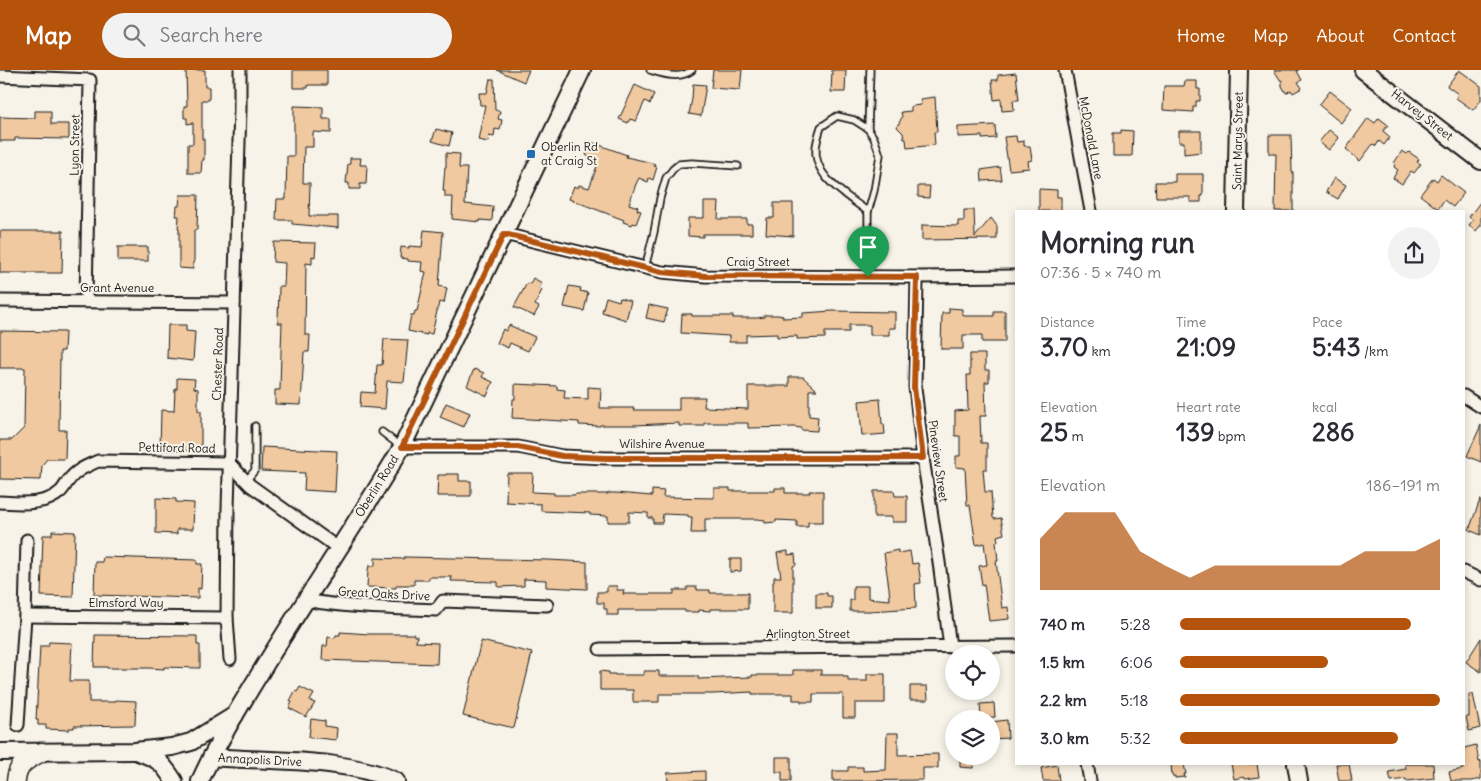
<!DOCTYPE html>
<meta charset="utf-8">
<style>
:root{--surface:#fff;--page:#f2f2f3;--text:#2b2b33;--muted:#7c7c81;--accent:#b45309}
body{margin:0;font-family:Delius,sans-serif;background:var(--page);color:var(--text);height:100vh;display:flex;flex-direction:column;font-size:19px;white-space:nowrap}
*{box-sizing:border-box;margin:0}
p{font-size:16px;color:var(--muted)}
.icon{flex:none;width:28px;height:28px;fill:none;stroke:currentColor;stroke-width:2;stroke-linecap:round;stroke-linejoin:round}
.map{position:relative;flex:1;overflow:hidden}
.details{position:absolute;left:1015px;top:140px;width:450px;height:555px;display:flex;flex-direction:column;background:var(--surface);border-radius:0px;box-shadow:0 2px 8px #0003}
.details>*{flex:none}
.tools{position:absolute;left:945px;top:575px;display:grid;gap:10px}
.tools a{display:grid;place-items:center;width:55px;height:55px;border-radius:50%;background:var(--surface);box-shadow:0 2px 8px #0003;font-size:25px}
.pin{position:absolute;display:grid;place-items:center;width:42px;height:42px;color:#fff;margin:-51px -21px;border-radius:50% 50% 50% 0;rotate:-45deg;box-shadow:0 0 5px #0007}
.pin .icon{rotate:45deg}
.round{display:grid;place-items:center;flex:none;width:52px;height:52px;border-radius:26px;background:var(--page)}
.overview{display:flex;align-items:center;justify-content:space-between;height:85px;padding:0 25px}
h1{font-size:28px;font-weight:700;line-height:38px}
.metrics{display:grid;grid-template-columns:repeat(3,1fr);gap:8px;height:85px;padding:5px 25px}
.metrics div{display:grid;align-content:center}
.metrics b{font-size:25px;font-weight:700}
.metrics small{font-size:14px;font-weight:400}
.metrics p{font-size:14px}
.chart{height:140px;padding:10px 25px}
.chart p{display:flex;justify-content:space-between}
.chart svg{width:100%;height:90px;margin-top:5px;fill:var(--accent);opacity:.7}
ul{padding:0 25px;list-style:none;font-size:16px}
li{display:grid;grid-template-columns:80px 60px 1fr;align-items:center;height:38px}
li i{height:12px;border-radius:6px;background:var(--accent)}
header{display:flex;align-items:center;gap:30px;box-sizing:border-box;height:70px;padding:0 25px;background:var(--accent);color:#fff}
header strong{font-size:24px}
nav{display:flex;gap:28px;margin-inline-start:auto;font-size:18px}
.search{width:350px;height:45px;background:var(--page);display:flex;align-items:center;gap:12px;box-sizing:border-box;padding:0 18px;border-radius:28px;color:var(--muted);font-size:19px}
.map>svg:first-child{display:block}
.building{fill:#f0c9a0;stroke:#1c1c1c}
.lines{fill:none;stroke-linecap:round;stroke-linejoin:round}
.lane-casing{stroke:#1c1c1c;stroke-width:9}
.street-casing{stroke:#1c1c1c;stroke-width:15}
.secondary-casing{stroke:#1c1c1c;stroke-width:20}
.primary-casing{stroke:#1c1c1c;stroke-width:21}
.lane{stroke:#f7f3e8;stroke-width:5.5}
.street{stroke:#f7f3e8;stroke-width:11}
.secondary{stroke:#f7f3e8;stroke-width:16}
.primary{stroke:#f7f3e8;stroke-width:18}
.route-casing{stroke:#fff;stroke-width:10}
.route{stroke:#b45309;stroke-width:6}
.poi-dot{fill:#1f6fb2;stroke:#f7f3e8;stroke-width:2}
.labels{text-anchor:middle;stroke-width:4;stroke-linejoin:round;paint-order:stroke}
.street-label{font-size:12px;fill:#1c1c1c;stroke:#f7f3e8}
.poi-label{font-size:12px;fill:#1c1c1c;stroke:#f7f3e8;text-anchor:start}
</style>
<header>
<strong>Map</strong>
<div class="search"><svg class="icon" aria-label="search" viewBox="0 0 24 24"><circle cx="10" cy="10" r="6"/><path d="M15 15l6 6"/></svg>Search here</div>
<nav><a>Home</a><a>Map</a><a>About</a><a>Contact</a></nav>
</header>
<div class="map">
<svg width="1481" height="711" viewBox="0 0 1481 711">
<rect width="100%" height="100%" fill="#f7f3e8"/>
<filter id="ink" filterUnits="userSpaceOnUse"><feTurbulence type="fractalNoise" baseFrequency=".02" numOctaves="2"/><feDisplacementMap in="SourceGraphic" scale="10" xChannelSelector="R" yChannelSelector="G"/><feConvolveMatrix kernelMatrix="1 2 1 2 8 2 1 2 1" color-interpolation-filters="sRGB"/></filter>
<g filter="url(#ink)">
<!-- building -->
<g class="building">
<path d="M186,0H205V17H209V30H202V69H204V90H202L201,103H188V74H193V53L187,54V48H184V36H187Z"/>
<path d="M293,0H327V15H308V18H293Z"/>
<path d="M497,0H529L524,12Z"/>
<path d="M713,0H742L740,20L711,18Z"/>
<path d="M832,0H846L845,22H831Z"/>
<path d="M1274,0H1299L1297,1L1302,10L1298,12L1302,18L1293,23L1291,20L1286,23L1282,16V10L1281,11Z"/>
<path d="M1459,0L1481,16V30L1473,40L1456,28L1458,24L1447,16Z"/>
<path d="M1016,3L1019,30H1013L1014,40L1002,41L1001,29L994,30L992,10H998V5Z"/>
<path d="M490,9H494L495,40L500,41L498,49L502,50L500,60L495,59L494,67L489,66L488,72L478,70L485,35H480L479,23H487Z"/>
<path d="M1185,11H1197V19H1200V31H1196V37H1193V42L1163,40L1164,16H1184Z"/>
<path d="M693,14L706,15L701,46L689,44L692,29Z"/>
<path d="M635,15L654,24L650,34L645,31L636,51L630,49L628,53L619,49Z"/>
<path d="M1330,21L1352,38L1341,53L1319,35Z"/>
<path d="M935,27L937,62H934L935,75L907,78L906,69H904L903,63L897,57L902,47L901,42L911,41V37L912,36L921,35L920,29Z"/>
<path d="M294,36L323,37V49H331V63L313,62V77H304L303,113H310L309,146H338V158L292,154V150H276L277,129H286L287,86H294Z"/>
<path d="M35,41H51V54H69V69L15,68V71H0V47L35,48Z"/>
<path d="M1368,48L1375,53L1379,48L1388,55L1383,61L1390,67L1384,75L1379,71L1376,76L1373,74L1360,91L1346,79Z"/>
<path d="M995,55L996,68L982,69V66L958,67V57Z"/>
<path d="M436,59L452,63L449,76L432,71Z"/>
<path d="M1121,60L1133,61L1132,86H1113V63H1121Z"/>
<path d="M1329,60L1339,68L1329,80L1319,72Z"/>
<path d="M1179,61H1201V82L1184,84V72H1179Z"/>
<path d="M1269,65H1291L1292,102H1293V141H1275L1276,84H1269Z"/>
<path d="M1016,66L1017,72L1024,71V76H1030L1032,90L1028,91L1029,98L1009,100L1004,67Z"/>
<path d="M591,72L627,85L626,87L649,92L655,94L654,96L657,97L653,110L649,108L648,112L639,108L636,114L629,134L638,137L637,140L641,141L636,154L633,153L632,155L623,152L624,150L569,129L574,116L578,118L579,115L589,118L591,113L598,93L588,89L589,87L586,85Z"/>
<path d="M1402,81L1407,84L1409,82L1419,89L1417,92L1421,94L1414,103L1411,101L1402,114L1393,108L1398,100L1394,97L1395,94L1394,93Z"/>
<path d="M446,83L460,84L459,98H467L465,134L493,137L492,151L480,150V152L452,149L453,127H445V121H443L445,97H446Z"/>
<path d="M350,88H361L360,95H367L366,114H360V119H349V113H346L348,94H350Z"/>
<path d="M1000,97L1002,110L982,111L981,100Z"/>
<path d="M1175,104H1203V126H1201V132H1190V127H1156L1155,112H1175Z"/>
<path d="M1441,105L1464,123L1453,137L1444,130L1438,139L1420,125L1433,108L1437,111Z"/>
<path d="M1334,108L1346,115L1338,129L1326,122Z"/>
<path d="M918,116H930L929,128L918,127Z"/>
<path d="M1039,119L1057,120V127H1061V141H1039Z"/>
<path d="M180,125H198L197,160H194V192H193V199L179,198V159H178L179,146H176L177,136H179Z"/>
<path d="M1481,131V156H1480L1476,161L1469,155L1473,150L1469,147Z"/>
<path d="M704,132H719L718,149H747V154H752V164H703V167L688,166V148H704Z"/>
<path d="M774,133H793V166L766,164L767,148H774Z"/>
<path d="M964,140H974L975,167L991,148L997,156V169L922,170V155L958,156V151H964Z"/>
<path d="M424,160L443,162L439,216L447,218L444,233L439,232L432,264L427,263V265L408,261L411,245H414L415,241H417L426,202L421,201L422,192L408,191V189L400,188L401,177L409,178V176L422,177Z"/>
<path d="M0,161H63L62,203H0Z"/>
<path d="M274,172L316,173L315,187L312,186V194L306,193L305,265H310L309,282H304L301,335L275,334V320H280L281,281L282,253H278L279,216H284L285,193L273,192Z"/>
<rect x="118" y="177" width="30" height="14"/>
<path d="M533,208L542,213L539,219L542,220L535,235L539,237L534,246L514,237L527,213L530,214Z"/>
<path d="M569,216L581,218L580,221L588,223L584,241L564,237Z"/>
<path d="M606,227L619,231L620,228L631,231L626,250L602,242Z"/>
<path d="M649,235L668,239L664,252L646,248Z"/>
<path d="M949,238L962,239V244H964V246H994V241H1005V272H982V265H963V279H941L942,243H949Z"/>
<path d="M833,241L895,242V258H889V265H870V255H849V262H825V268L797,269V266L777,267V264L746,265V272H729V266L681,263L682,244H692V246H733V248H757L764,247V245H778L783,246V248L803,247V243Z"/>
<path d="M168,255H186V261L195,262L193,291L167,288Z"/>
<path d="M509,255L535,267L528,281L510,273L508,278L497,273L503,259L506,261Z"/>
<path d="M0,261L65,262L64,281H60L59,360H66L65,389H47L42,395L41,410L0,409V370H12L24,358L25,298H0Z"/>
<path d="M384,269L408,270L404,312L387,311L385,339L360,337L361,322L375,323L377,295H382Z"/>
<path d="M970,284H985V300H989V312H985L986,346H980L981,373H987V399H983L985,422H991L993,448L995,449L1001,448L1004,464L997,466L998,471L996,472L998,491H996L1002,538L1008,537L1009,549L989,551L984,514L982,515L979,496L987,495L984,473L976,475L970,435H967L965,398L956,397V386H960V366H955V341L968,340L967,305H970Z"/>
<path d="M474,299L484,303L482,307L493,312L487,326L467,316Z"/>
<path d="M789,307H803L817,320H809V346L818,347L817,361L801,360V358L794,357L748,358V353H704V356H679V353L634,355H600V356L579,355V352L512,348L513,329H515V314L557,316V319L565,320L564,328L588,329V317L601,318L600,338H634V340H679V327H705L704,337L748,339V316H789Z"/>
<path d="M177,308L195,309L194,318L198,319V341H201V381L160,380L161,340L174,341L175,319H177Z"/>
<path d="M880,329L882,354H884L885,364L862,366L859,331Z"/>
<path d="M446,333L470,343L464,357L440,347Z"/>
<path d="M1481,355V392L1467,386Z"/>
<path d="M262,377L337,381L335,422L304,420L305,403L261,401Z"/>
<path d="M507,403H533L532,422L554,423V425H575V424H608V423H616L652,426V420L664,421L663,427L714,428V418H730V421H775V418H785V423H810L809,421H823V452H808V457H797V451L776,450V452L765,453V450L757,449H705V463H691L692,447H688V445L663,444L662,453H653V448H648V443L629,442V452H608V446L590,445V443L541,441V434L506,432Z"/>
<path d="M446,404H459V411H471V426H437L438,405H446Z"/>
<path d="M874,421H894L895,426H907V452H892V447H874Z"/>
<path d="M156,428L176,429V432L194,433L193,459H177V464L156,463Z"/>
<path d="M1480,430H1481V465L1469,460Z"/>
<path d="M52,461L75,462L73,527L41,526L43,465H52Z"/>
<path d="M898,480V483L910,481L912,494L918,493L921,513L915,514L916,538L870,541H850V530H853V516H868V528L890,530L889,518L884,483Z"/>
<path d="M788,481V485L795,484L796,495L793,496V543H773V512H774V507H781L777,483Z"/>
<path d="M103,487L197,490V494H202L201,519L198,518V528L94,525L95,492H102Z"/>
<path d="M404,487L548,490L587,492V519L546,517V510L524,509V516L498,517V512L451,511L452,507H429V510H414V515H396V518L367,517L368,500L369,496H375V488L404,489Z"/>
<path d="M730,489H741V501L730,502Z"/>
<path d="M607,516H617V520H624L623,524H674V520H687V517H697V520H710V523H748V539H710V541L699,540V542H685V540H618V545H607V539H604V533H597V522H607Z"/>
<path d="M816,523H827V526H832V538H816Z"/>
<path d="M340,562L369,564H414V566H417L416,572L438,573L437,594L322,590L323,576H327L328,567L335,568L336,565H340Z"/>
<path d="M95,565L197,566V575H200V598L164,597V599L149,598H107V597H94Z"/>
<path d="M1481,568V602L1466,592Z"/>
<path d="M481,571L532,583L514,658L463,646Z"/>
<path d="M49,572L72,573L70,611H89V632H115V630L136,631L135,655L74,656V658H69V660L46,659V655H38V650H36L40,576H48Z"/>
<path d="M793,600H821V605H843V607H848V611H867V604H885V633H855V648H843V624H813V632H801V630H793V624H752V622L713,624H659V632H633V620H600V601L609,602V604H615V605H644V601H659V606H698V609L752,607V605H793Z"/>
<path d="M910,616H927L928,630H910Z"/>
<path d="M300,617L314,624L310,631L315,633L306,647L289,638L292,632L290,631L295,621L297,622Z"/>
<path d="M1469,624H1473L1480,658L1469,661L1466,647H1469Z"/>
<path d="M994,633L995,647L981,648L980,634Z"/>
<path d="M311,649L325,651V656L337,658L336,670L309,667Z"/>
<path d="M1007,650L1008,668L991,669V652Z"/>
<path d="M887,663H898V685L938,684V698H923V710L833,711V701H848V697H863V701L886,700Z"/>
<path d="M1476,675L1479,692L1481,691V709L1472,711H1451L1449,702L1463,699L1462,694H1464V678Z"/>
<path d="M960,686H974L973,698L960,697Z"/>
<path d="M776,687H791V711H782V702H776Z"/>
<path d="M1171,694H1184L1186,704H1184L1185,707L1175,708V706H1172Z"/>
<path d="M1231,694H1257L1259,707L1245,709L1244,707L1234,709Z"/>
<path d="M1336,694H1349L1352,711H1339Z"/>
<path d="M1405,694H1433L1434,708L1407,711L1406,709L1391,711L1389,702L1406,699Z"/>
<path d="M1057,695L1059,711H1043L1041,698Z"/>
<path d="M705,701V711H668L667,703Z"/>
</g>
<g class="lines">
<defs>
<g id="lane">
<path d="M650,0C663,4 680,10 692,0"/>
<path d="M868,59L854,50L837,46L821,57C819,63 817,70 816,77C813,108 847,125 868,142"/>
<path d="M645,198L654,162L660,128L666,108L673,99L679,94L692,93L738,96"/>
<path d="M868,207V142L874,121L880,85L874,68L868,59L870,0"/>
<path d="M382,362L400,376"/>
<path d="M246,411L255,400V356"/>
</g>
<g id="street">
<path d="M1065,0L1091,141"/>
<path d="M0,6L90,10L86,231"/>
<path d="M504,164L662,202L706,206L917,207L1016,206"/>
<path d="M917,207L915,317L923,388L939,492L950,577"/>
<path d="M0,231L234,233"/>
<path d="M1464,326L1481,337"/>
<path d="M402,377H518L562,386L606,388H923"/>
<path d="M0,432C18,433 45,436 60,422C64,419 66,413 69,410C76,400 87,396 98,391L229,393L250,415L338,478"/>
<path d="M1464,502L1481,510"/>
<path d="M305,530C349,538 392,538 436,540L443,531L547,535"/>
<path d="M25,546L227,548"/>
<path d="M600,579L1016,576"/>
<path d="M230,589L227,548L228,438L240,39V0"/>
<path d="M18,655L25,546L27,470"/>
<path d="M1087,694L1090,711"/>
</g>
<g id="secondary">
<path d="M1363,0L1481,91"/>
<path d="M1236,141L1239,0"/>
<path d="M0,682L135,681L172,677L191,672L235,645"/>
<path d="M138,682C158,689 162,692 174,711"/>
<path d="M211,687C270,692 343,687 396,711"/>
<path d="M1296,694L1299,711"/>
<path d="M200,711C218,671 242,633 265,595C310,522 358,451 402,377L582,0"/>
</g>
<path id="primary" d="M16,711C17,694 28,689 42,682"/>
</defs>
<!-- lane casing -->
<use href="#lane" class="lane-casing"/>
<!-- street casing -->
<use href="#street" class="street-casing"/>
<!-- secondary casing -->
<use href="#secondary" class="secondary-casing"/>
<!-- primary casing -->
<use href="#primary" class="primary-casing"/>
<!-- lane -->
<use href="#lane" class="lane"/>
<!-- street -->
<use href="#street" class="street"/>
<!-- secondary -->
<use href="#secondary" class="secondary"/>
<!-- primary -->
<use href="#primary" class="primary"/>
</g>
</g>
<g class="lines" filter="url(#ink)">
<defs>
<path id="route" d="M504,164L662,202L706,206L917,207L914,317L923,388H606L562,386L518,377H402Z"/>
</defs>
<!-- route casing -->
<use href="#route" class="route-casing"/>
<!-- route -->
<use href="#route" class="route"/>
</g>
<!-- markers -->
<rect class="poi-dot" x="526" y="79" width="10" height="10" rx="2.5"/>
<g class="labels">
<!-- street labels -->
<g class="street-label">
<text transform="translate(1422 45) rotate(38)" y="4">Harvey Street</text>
<text transform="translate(1091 68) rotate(79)" y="4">McDonald Lane</text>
<text transform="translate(1238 71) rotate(-89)" y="4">Saint Marys Street</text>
<text transform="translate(75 75) rotate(-89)" y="4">Lyon Street</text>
<text x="758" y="196">Craig Street</text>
<text x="117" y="222">Grant Avenue</text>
<text transform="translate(218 294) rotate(-88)" y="4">Chester Road</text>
<text x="662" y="378">Wilshire Avenue</text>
<text transform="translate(177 378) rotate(1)" y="4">Pettiford Road</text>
<text transform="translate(938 391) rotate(82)" y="4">Pineview Street</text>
<text transform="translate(377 416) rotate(-58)" y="4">Oberlin Road</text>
<text transform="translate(384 524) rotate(3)" y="4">Great Oaks Drive</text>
<text x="126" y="537">Elmsford Way</text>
<text x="808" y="568">Arlington Street</text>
<text transform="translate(260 690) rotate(3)" y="4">Annapolis Drive</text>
</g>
<!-- poi labels -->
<g class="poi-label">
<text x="541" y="81">Oberlin Rd<tspan x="541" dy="14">at Craig St</tspan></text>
</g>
</g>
</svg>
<div class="tools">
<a><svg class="icon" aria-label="locate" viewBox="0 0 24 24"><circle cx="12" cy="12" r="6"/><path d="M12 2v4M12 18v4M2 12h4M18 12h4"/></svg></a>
<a><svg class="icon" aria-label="layers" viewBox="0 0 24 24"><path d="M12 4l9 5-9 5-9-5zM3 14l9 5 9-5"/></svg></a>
</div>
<div class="pin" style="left:868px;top:207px;background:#1e9e55"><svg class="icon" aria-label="arrive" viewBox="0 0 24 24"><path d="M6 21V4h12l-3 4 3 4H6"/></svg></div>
<section class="details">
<div class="overview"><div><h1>Morning run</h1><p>07:36 · 5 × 740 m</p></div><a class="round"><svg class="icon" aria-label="share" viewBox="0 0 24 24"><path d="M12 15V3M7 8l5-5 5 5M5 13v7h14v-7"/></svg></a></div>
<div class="metrics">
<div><p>Distance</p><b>3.70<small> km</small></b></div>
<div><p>Time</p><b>21:09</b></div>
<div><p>Pace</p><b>5:43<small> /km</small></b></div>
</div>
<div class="metrics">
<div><p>Elevation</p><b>25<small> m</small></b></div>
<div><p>Heart rate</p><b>139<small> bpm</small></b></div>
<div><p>kcal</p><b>286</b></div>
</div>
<div class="chart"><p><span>Elevation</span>186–191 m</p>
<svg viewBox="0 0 160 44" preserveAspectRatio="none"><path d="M0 44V19L10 6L20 6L30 6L40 25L50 32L60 38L70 32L80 32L90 32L100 32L110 32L120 32L130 25L140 25L150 25L160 19V44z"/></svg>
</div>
<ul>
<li><b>740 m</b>5:28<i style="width:89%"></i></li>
<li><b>1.5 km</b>6:06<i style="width:57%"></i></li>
<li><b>2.2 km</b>5:18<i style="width:100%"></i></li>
<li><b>3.0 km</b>5:32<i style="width:84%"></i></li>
</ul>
</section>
</div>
